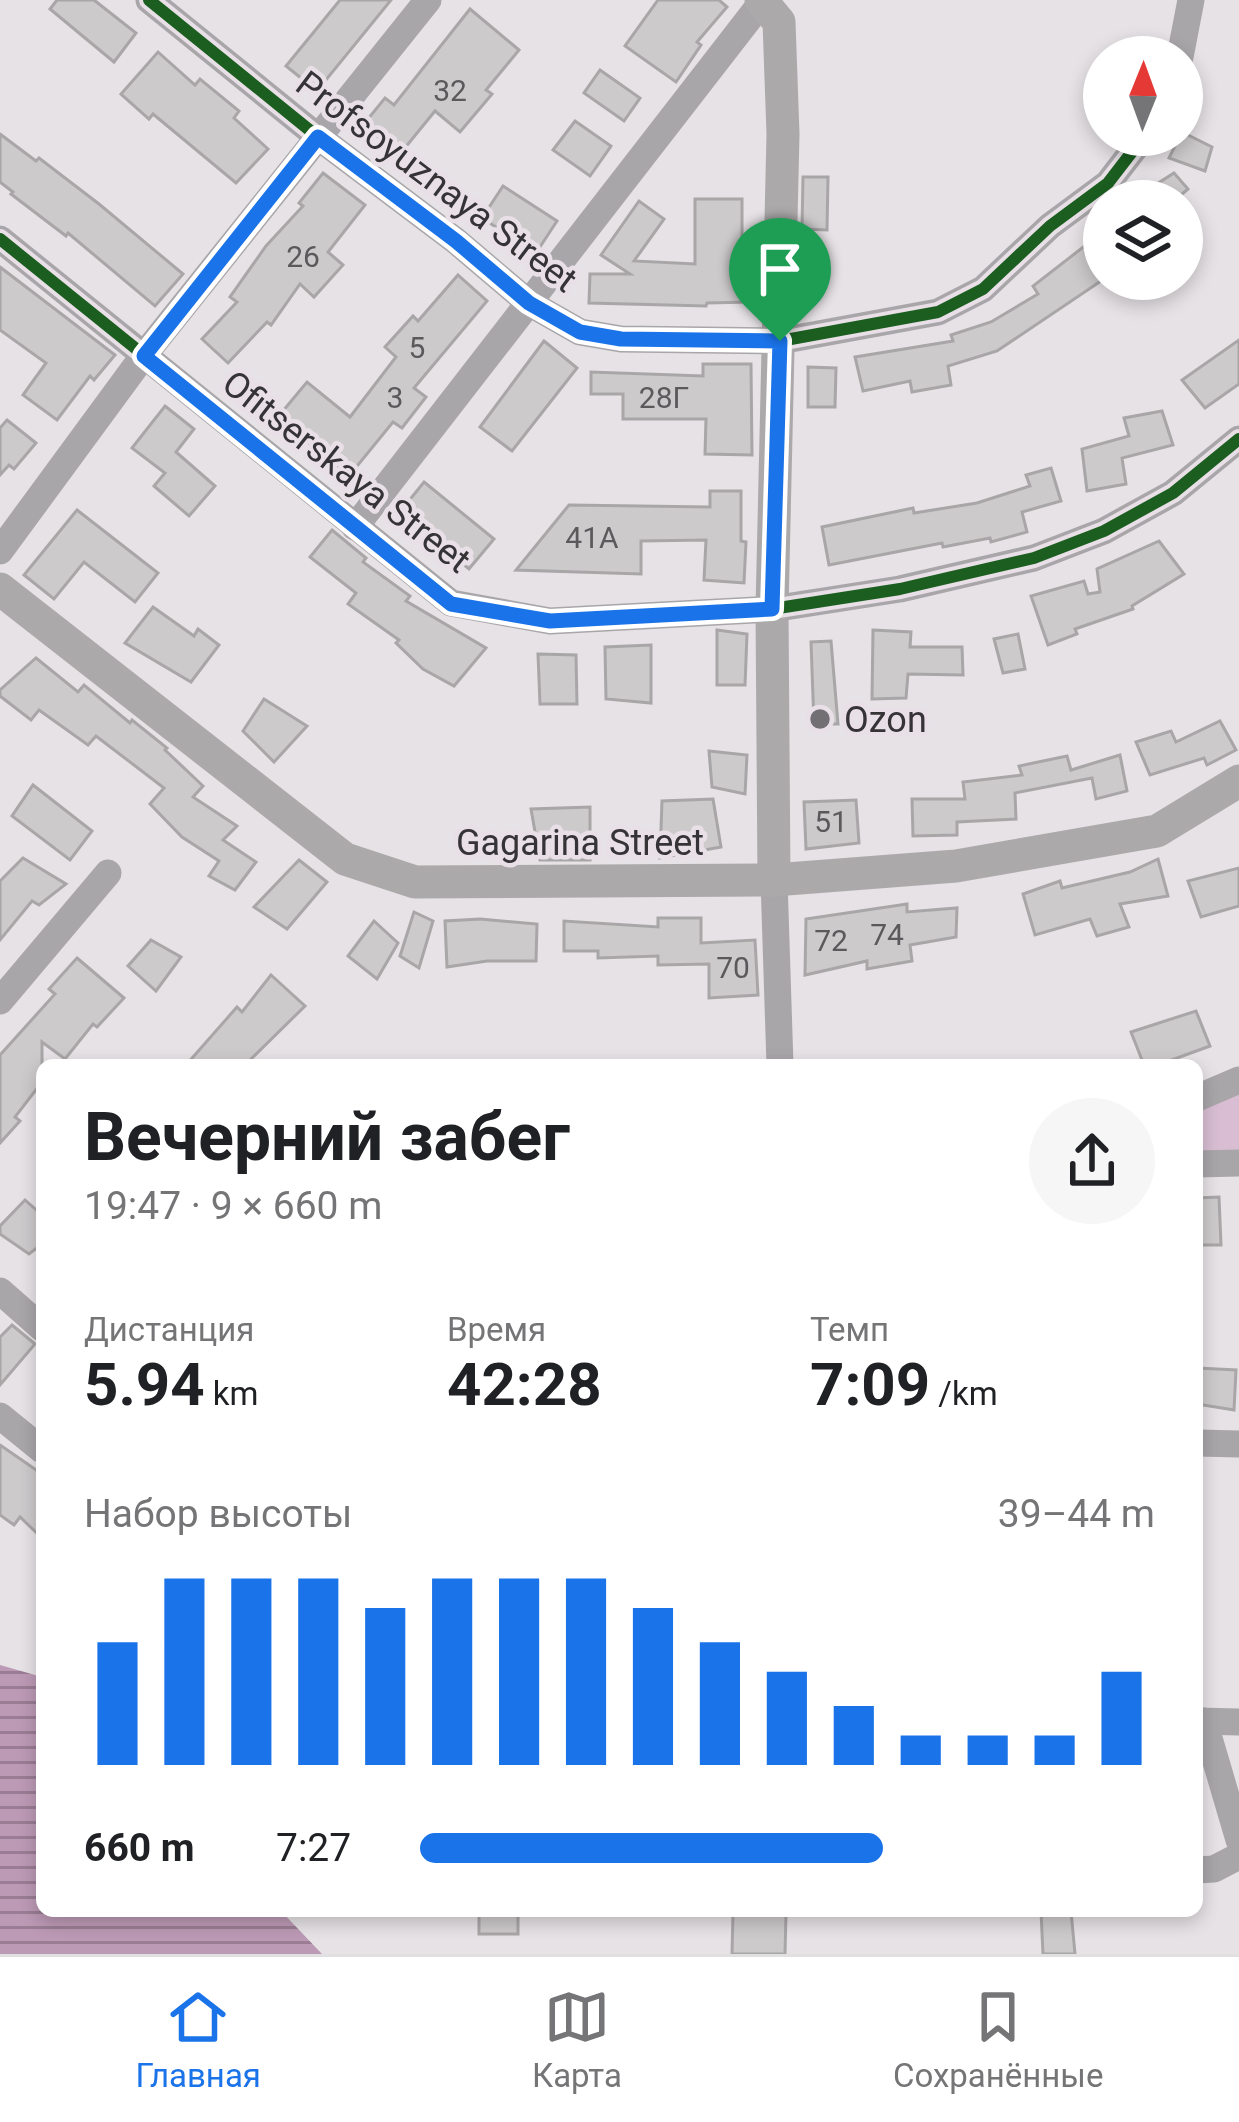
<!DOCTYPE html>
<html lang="ru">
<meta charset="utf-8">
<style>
:root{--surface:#fff;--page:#f6f6f6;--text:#202124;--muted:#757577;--line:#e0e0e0;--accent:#1a73e8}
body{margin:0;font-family:Roboto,sans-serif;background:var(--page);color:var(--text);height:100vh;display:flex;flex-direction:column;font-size:45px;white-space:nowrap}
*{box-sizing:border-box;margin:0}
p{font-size:39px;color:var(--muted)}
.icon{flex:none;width:66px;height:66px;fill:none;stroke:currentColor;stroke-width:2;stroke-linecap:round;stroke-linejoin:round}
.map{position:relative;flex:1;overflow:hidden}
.panel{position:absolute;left:36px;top:1059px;width:1167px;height:858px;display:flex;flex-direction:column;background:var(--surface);border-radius:18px;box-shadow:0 6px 18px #0003}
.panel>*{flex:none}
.needle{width:78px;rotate:1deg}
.tools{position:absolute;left:1083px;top:36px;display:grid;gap:24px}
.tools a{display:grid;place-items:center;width:120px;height:120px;border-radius:50%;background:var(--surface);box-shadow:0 6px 18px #0003;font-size:60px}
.pin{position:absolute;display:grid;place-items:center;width:102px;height:102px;color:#fff;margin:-123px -51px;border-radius:50% 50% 50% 0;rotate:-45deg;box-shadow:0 0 12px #0007}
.pin .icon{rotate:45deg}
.round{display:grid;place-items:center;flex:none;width:126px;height:126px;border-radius:63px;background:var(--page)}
.summary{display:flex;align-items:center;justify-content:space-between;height:204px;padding:0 48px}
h1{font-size:66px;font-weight:700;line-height:90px}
.stats{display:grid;grid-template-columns:repeat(3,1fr);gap:18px;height:204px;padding:12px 48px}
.stats div{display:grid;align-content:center}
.stats b{font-size:60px;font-weight:700}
.stats small{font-size:33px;font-weight:400}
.stats p{font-size:33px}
.chart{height:336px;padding:24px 48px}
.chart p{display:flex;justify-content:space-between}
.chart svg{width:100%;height:216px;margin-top:12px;stroke:var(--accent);stroke-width:6}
ul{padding:0 48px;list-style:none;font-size:39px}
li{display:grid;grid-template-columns:192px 144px 1fr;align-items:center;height:90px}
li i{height:30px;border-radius:15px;background:var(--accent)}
.tab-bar{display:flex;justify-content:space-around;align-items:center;height:168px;border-top:3px solid var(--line);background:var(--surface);font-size:33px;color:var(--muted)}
.tab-bar a{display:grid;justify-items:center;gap:6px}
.tab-bar .active{color:var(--accent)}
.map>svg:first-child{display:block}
.grass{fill:#d9bed3}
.water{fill:url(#water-rules)}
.building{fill:#cdcacc;stroke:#a9a6a8;stroke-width:3}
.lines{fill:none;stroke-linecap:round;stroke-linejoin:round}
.minor{stroke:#a9a6a9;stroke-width:27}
.major{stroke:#aca9ab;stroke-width:33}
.cycleway-casing{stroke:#e8e0e6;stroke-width:20}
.cycleway{stroke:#1b5e20;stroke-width:12}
.route-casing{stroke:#fff;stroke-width:24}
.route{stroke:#1a73e8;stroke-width:15}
.poi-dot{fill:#737073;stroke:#e8e0e6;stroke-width:4.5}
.labels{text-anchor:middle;stroke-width:9;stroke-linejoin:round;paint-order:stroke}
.number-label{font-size:30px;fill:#5b595b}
.street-label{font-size:36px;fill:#353335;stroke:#e8e0e6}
.poi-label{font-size:36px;fill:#353335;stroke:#e8e0e6;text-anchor:start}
</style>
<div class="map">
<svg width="1239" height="1954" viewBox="0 0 1239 1954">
<defs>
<pattern id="water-rules" width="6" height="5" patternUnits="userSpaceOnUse" patternTransform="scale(3)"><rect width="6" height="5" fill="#bc99b5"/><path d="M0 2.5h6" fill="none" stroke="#9a7d94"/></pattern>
</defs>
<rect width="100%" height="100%" fill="#e6e2e5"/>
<!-- grass -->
<path class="grass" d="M1239,1086V1153L1197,1155V1102Z"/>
<!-- water -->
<path class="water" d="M0,1665L42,1677V1911H281L322,1954H0Z"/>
<!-- building -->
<g class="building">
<path d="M57,0H94L136,33L114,62L50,9Z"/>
<path d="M340,0H391L317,91L286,66Z"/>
<path d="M658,0H719L727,7L697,42L701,45L676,82L625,46Z"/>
<path d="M470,9L519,50L486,90L492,94L460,132L435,111L400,154L363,125L385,98L394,105Z"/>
<path d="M158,52L195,85L200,79L239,111L234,118L268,149L236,183L153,114L149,119L121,94Z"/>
<path d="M600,70L640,98L624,121L584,93Z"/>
<path d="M575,121L611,146L590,176L553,150Z"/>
<path d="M1182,132L1212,147L1205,171L1169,158Z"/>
<path d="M0,134L36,161L39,158L99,204L183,274L155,306L68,233L66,236L11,194L13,192L0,182Z"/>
<path d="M323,173L365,205L328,252L343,265L314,297L300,284L271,325L267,322L228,363L202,339L237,302L230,297L266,246L303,206L299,203Z"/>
<path d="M1174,173L1188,189L1174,201H1130Z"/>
<path d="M803,177H828L827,230L802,229Z"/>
<path d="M503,186L557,221L536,253L482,218Z"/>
<path d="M695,199H742V265H749L750,302L707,303L706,306L589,303L590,274H630L601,255L639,201L664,219L634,261L695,264Z"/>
<path d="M1095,238L1104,247V279L997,351L948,366L951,385L912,392L910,381L863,391L855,357L953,341L951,335L991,322L1038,294L1033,286Z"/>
<path d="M0,267L115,355L94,380L90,376L57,420L23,395L46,363L0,330Z"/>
<path d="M458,275L487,301L414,388L426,397L402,428L393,422L349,476L277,418L307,382L350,417L396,357L385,347L413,316L418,321Z"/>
<path d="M1239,340V384L1205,408L1182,380Z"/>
<path d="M544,341L577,368L512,451L480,427Z"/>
<path d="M703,364H751L752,455L705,454L706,419H623V394H591V372L703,376Z"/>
<path d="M808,367L836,368L835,407H808Z"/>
<path d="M165,406L194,429L176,452L215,486L189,516L154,486L165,473L132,448Z"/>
<path d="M1162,411L1173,445L1122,458L1126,484L1087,491L1082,449L1129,436L1124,418Z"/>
<path d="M7,420L36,443L14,469L9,465L0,475V428Z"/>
<path d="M1051,468L1061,501L1022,512L1027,532L991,542L990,538L943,547L942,543L829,565L822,527L913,508L914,513L977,503L1030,486L1026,475Z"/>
<path d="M424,482L494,539L469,569L399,513Z"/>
<path d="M710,491H741V541L746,542L744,583L704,580L706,540L641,541V574L516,570L569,505L710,507Z"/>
<path d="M77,510L158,573L135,602L84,562L54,599L24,575Z"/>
<path d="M332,530L366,558L363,562L410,596L406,601L486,648L454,686L423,669L396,643L399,640L348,604L356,593L310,557Z"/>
<path d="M1159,541L1184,574L1132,606L1133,609L1075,629L1077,634L1048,645L1031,596L1084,581L1088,594L1100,592L1097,569Z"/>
<path d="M153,607L194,636L198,629L219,645L191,682L125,643Z"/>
<path d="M717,630L747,634L745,685H717Z"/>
<path d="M873,630L911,632L910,647H962L963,675L908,674L906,698L872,699Z"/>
<path d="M1018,634L1025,669L1003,673L994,639Z"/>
<path d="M831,641L838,724H814L811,642Z"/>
<path d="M651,645V703L606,699L605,647Z"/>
<path d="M538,654L576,655L577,704H540Z"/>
<path d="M36,658L78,692L84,685L130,723L132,720L167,748L165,750L203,786L193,797L237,826L223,840L256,862L235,890L209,876L219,861L182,837L150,804L164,788L96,736L88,745L39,710L31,720L0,696V690Z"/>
<path d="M264,699L307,726L274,762L243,731Z"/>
<path d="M1220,721L1236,750L1207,765L1204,758L1150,775L1136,742L1171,731L1176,742Z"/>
<path d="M709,751L747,755L745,794L712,787Z"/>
<path d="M1120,755L1127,791L1096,799L1092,778L1015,793L1016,819L957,822V835L913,836L912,799H965L963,782L1022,775L1019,766L1067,756L1071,770Z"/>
<path d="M33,785L92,831L70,860L12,816Z"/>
<path d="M713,799L721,847L660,858L662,801Z"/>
<path d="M856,800L859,843L806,849L804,802Z"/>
<path d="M590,807V860H540L531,809Z"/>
<path d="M23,858L66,884L39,905L32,901L0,940V881Z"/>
<path d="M1158,859L1168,896L1120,904L1129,927L1097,936L1090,919L1035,935L1023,894L1060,881L1062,888L1130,872Z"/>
<path d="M299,860L327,882L287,929L254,907Z"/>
<path d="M1239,868V906L1201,917L1188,881Z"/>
<path d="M907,904V912L957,908L956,937L910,945L912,961L867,969V961L805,975L806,919Z"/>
<path d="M414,912L433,921L419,968L400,956Z"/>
<path d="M658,918H701V943L755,940L758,995L709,998V964L658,965V956L598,958V951H564V921L658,927Z"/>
<path d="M480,919L537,924L536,961H487L447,967L445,921Z"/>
<path d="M374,921L398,943L377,979L348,956Z"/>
<path d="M151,940L181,957L156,991L128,966Z"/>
<path d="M77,958L124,998L97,1027L93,1024L65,1059L42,1042V1082L15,1117L20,1121L0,1143V1055L55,994L49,989Z"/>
<path d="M271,975L305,1006L245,1065H186L237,1007L242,1012Z"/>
<path d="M1196,1011L1210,1046L1158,1065H1144L1131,1032Z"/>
<path d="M1219,1197L1221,1245H1197V1198Z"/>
<path d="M25,1200L42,1215V1244L29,1254L0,1234V1226Z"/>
<path d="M12,1325L35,1344L0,1385V1337Z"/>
<path d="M1197,1368L1236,1370L1234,1410L1197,1404Z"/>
<path d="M0,1445L42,1474V1538L20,1517L14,1525L0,1515Z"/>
<rect x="479" y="1911" width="39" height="23"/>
<path d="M1041,1911H1071L1075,1954H1043Z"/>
<path d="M733,1913L786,1914L785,1954H732Z"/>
</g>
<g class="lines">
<!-- minor -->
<g class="minor">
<path d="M149,0L318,137L456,241L529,303L580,332L621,339L780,341L938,312L983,289L1050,226L1108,183L1145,135"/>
<path d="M1180,57L1191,0"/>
<path d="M0,239L451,603L550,621L772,609L900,589L1034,558L1104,531L1173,493L1239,439"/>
<path d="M355,527L762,2"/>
<path d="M0,551L144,355L428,0"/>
<path d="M774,880L780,1065"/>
<path d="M0,1001L108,873"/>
<path d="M1197,1098L1239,1080"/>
<path d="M1197,1164L1239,1163"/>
<path d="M0,1291L42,1328"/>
<path d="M0,1416L42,1450"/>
<path d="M1197,1443L1239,1444"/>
<path d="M1197,1721L1239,1722"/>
<path d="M1204,1721L1239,1840"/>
<path d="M1197,1870L1214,1869L1239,1856"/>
</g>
<!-- major -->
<g class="major">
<path d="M761,0L779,22L783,134L772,609L774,880"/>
<path d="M0,589L345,859L415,882L774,880L956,866L1157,831L1239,781"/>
</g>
<defs>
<g id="cycleway">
<path d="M149,0L318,137L456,241L529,303L580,332L621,339L780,341L938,312L983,289L1050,226L1108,183L1145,135"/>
<path d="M0,239L451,603L550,621L772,609L900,589L1034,558L1104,531L1173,493L1239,439"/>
</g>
</defs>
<!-- cycleway casing -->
<use href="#cycleway" class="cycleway-casing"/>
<!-- cycleway -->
<use href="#cycleway" class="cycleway"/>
</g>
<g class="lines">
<defs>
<path id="route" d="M318,137L456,241L529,303L580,332L621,339L780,341L772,609L550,621L451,604L144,356Z"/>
</defs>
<!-- route casing -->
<use href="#route" class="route-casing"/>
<!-- route -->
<use href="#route" class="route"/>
</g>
<!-- markers -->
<circle class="poi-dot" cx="820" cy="719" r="12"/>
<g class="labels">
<!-- number labels -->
<g class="number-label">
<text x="450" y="101">32</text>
<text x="303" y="267">26</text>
<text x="417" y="358">5</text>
<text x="395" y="408">3</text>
<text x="664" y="408">28Г</text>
<text x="592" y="548">41А</text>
<text x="831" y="832">51</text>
<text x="887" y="945">74</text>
<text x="831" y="951">72</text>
<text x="733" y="978">70</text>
</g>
<!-- street labels -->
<g class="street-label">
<text transform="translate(437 181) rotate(37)" y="13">Profsoyuznaya Street</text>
<text transform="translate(347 471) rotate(38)" y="13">Ofitserskaya Street</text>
<text x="580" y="855">Gagarina Street</text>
</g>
<!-- poi labels -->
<g class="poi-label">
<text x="844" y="732">Ozon</text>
</g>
</g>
</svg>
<div class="tools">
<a><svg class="needle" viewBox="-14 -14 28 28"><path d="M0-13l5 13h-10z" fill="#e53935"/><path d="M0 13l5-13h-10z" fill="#757577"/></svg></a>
<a><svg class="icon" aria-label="layers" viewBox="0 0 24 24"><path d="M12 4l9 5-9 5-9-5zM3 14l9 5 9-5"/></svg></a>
</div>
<div class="pin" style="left:780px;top:341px;background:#1e9e55"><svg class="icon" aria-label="arrive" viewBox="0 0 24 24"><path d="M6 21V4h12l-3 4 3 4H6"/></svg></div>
<section class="panel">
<div class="summary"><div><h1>Вечерний забег</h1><p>19:47 · 9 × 660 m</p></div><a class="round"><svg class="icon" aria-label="share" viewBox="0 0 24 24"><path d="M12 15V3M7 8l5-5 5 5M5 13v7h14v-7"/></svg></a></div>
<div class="stats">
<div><p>Дистанция</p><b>5.94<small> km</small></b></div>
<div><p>Время</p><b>42:28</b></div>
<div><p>Темп</p><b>7:09<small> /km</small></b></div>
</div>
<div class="chart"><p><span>Набор высоты</span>39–44 m</p>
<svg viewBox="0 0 160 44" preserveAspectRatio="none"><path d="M5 44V19M15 44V6M25 44V6M35 44V6M45 44V12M55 44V6M65 44V6M75 44V6M85 44V12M95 44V19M105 44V25M115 44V32M125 44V38M135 44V38M145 44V38M155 44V25"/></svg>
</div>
<ul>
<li><b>660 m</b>7:27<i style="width:63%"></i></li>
</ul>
</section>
</div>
<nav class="tab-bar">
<a class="active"><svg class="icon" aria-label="home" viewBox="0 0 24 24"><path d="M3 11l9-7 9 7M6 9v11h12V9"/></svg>Главная</a>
<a><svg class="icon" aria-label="map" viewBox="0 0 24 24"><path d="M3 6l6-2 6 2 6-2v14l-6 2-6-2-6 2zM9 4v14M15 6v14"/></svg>Карта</a>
<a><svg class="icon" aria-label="saved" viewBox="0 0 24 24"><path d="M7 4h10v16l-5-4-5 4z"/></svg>Сохранённые</a>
</nav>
